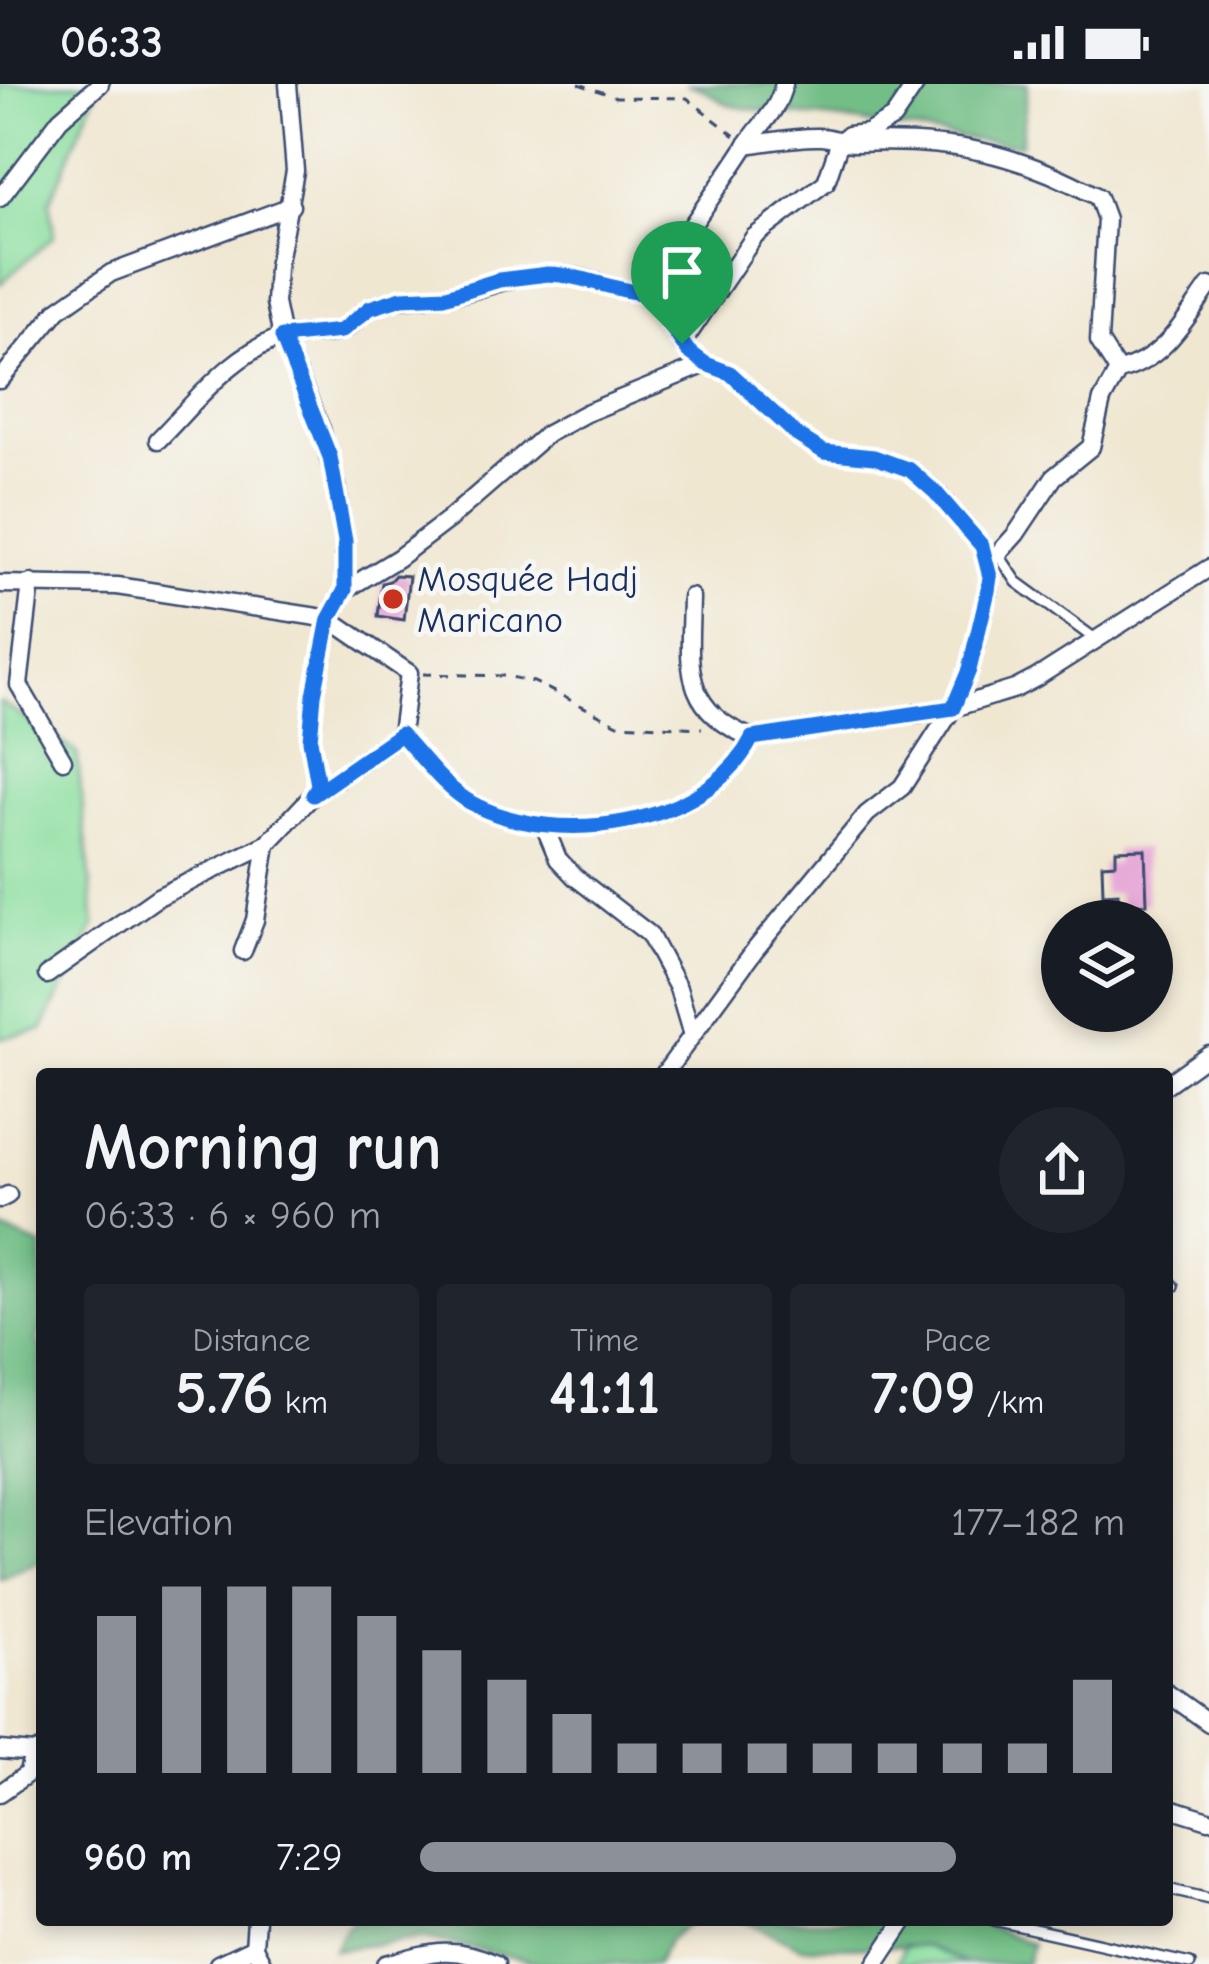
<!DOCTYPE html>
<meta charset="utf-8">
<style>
:root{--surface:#171b24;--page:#20242c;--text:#f1f3f6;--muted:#9ea1a6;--accent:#8c9099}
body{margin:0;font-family:"Comic Neue",sans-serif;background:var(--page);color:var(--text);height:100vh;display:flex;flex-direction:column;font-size:45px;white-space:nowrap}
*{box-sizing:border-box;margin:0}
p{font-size:39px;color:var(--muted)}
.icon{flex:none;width:66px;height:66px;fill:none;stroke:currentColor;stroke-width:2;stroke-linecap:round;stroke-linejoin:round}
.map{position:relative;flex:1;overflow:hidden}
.side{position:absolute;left:36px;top:984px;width:1137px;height:858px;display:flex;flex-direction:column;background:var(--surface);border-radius:12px;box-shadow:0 6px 18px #0003}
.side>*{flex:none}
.fabs{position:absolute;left:1041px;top:816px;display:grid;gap:24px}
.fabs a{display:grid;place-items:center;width:132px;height:132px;border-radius:50%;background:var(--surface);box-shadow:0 6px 18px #0003;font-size:60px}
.pin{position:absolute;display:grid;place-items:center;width:102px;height:102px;color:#fff;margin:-123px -51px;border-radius:50% 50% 50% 0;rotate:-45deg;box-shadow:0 0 12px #0007}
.pin .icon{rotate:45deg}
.round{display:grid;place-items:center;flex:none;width:126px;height:126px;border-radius:63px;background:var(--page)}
.headline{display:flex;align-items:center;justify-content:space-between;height:204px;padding:0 48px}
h1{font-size:66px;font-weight:600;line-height:90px}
.metrics{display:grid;grid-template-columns:repeat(3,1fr);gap:18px;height:204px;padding:12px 48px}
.metrics div{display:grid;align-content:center;border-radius:12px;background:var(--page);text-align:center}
.metrics b{font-size:60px;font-weight:600}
.metrics small{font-size:33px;font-weight:400}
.metrics p{font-size:33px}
.chart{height:336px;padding:24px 48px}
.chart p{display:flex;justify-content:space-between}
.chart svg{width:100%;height:216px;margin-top:12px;stroke:var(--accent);stroke-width:6}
ul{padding:0 48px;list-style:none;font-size:39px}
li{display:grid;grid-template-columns:192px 144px 1fr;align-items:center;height:90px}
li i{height:30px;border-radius:15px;background:var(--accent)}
.status{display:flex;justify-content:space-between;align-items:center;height:84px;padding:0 60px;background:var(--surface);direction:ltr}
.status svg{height:33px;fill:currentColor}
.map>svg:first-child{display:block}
.green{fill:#8ddfa0;stroke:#54877f;stroke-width:3}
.forest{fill:#72be86;stroke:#467672;stroke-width:3}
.building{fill:#e7abd8}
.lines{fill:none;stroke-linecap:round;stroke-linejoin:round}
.service-casing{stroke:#3b4b6f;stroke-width:14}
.minor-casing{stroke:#3b4b6f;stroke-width:21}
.path{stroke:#3b4b6f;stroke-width:3;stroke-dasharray:9 9;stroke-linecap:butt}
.service{stroke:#fff;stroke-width:9}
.minor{stroke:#fff;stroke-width:16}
.route-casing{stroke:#fff;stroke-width:24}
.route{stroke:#1a73e8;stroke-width:15}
.poi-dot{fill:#c8321e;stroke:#f6f6f2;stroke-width:4.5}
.labels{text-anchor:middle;stroke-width:10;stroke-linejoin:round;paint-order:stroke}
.poi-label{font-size:36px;fill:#1b2f5e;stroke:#f6f6f2;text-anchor:start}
</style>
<div class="status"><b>06:33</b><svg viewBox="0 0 49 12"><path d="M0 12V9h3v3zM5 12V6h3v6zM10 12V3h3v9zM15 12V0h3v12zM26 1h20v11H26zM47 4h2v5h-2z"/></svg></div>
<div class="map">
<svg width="1209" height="1880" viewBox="0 0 1209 1880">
<rect width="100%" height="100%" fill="#f6f6f2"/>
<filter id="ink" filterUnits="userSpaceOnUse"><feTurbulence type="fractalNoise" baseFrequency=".00833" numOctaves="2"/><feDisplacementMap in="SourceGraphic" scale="24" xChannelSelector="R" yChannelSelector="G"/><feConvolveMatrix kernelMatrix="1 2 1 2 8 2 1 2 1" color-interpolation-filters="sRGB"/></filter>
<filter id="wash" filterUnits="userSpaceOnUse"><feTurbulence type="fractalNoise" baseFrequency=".004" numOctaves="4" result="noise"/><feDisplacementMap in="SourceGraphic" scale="48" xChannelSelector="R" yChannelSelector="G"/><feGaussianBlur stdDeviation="2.7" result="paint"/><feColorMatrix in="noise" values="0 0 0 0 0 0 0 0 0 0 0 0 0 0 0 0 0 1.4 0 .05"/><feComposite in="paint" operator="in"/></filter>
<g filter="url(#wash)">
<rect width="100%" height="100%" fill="#f0e7d1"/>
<!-- green -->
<g class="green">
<path d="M0,0H100L50,117L54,152L0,200Z"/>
<path d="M0,618L77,669L95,841L42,946L0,954Z"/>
<path d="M925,1862L966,1880H896L904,1863Z"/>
</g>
<!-- forest -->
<g class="forest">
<path d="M685,0H1028L1021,60C968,58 917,46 864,39C820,32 778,31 734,22C713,17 712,4 685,0Z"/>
<path d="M0,1145L42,1162V1240L37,1259L42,1264L38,1370L42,1372V1476L0,1496Z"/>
<path d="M354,1836H693L668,1857L656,1880H546L422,1854L333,1866L347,1842Z"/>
<path d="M742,1836H973L1032,1860L1026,1880H966L925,1862L802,1863Z"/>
</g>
<g id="blocks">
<!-- building -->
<g class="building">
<path d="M395,491L409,492L404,536L378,532L382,499L390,497Z"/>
<path d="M1145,765L1147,820H1135V831L1119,832L1118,809L1103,810L1102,780L1116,779V766Z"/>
</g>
</g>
</g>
<g filter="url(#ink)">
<use href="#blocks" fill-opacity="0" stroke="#3b4b6f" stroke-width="3"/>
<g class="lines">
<defs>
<g id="service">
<path d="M998,470L1017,498L1095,555"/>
<path d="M315,706L318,701L310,656L330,535"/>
<path d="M1167,1194L1174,1202"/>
<path d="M1167,1805L1209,1815"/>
<path d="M994,1836L1190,1880"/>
</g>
<g id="minor">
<path d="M288,0L295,87L277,183L275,219L282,253L321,345L336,401L345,457V506L330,535"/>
<path d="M746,61C771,58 796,52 820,53C833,53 844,60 857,59C950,55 1016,68 1098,113L1106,135L1099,257L1118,287C1163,277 1184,237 1209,202"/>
<path d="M0,114L60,35L100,0"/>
<path d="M649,210L688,267L706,280L730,289L797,351L824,368L874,373L911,386L936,408L982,462L990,493L988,507L969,587L953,624L752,654C679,624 690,580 691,513"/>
<path d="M649,210C677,158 714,112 746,62C761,38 776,31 784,0"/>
<path d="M682,260L754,153L826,98L840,57L848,51L867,49L893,34L916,0"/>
<path d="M0,296L58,226L111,189L291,122"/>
<path d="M158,356C194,320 234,266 286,252C303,248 324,253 341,247C353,243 359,230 370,224C397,211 423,217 451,211C486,205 514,190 550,190C584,190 614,207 649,210"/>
<path d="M987,474L998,470L1016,450L1054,393L1091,363L1102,316L1118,287"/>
<path d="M31,499L19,601L63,676"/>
<path d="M0,500L117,502L330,535L409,589L401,650C423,674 444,704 473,720C556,764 708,744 752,654"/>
<path d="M345,506L398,474L448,436L547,350L586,329L706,280"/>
<path d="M544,741L558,775L575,793L649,850L678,904L691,948"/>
<path d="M243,867L255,836L267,760"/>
<path d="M47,891L158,813L267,760L313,711L401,650"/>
<path d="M664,990L754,867L867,730L902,703L953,624L1015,605L1036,594L1209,484"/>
<path d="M1167,1000L1209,970"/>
<path d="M0,1115L8,1111"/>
<path d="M1167,1609L1209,1639"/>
<path d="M0,1666L34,1669L40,1666"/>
<path d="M0,1709L27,1690L34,1669"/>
<path d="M1167,1723L1209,1736"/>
<path d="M256,1836L254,1863L263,1880"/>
<path d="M218,1880L254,1863"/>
<path d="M386,1880C431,1868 452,1860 496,1880"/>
<path d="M876,1880L905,1836"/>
</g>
</defs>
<!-- service casing -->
<use href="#service" class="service-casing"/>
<!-- minor casing -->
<use href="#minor" class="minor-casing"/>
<!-- path -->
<g class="path">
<path d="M579,0L616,13L687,14L735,52"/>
<path d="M423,590L506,592L534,598L618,640L702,644"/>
</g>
<!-- service -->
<use href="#service" class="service"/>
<!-- minor -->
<use href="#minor" class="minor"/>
</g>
</g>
<g class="lines" filter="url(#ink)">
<defs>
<path id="route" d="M548,190C583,191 613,207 649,210L688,267L706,280L730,289L797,351L824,368L874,373L910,386L936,409L982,462L990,493L988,507L969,586L953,624L752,654C707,744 556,764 473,720C444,704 423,674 401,650L313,711L318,701L310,656L314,611L329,535L345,506V457L330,373L282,253L341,247L370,224L402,214L447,212L499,196Z"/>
</defs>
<!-- route casing -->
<use href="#route" class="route-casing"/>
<!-- route -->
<use href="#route" class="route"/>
</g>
<!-- markers -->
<circle class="poi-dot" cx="393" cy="515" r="12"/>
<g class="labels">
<!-- poi labels -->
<g class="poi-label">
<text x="417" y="507">Mosquée Hadj<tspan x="417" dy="41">Maricano</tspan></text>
</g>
</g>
</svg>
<div class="fabs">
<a><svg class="icon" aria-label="layers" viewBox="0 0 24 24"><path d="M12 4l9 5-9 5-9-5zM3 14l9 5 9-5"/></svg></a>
</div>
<div class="pin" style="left:682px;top:260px;background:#1e9e55"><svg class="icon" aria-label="arrive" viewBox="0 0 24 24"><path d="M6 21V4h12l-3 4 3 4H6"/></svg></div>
<section class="side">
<div class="headline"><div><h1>Morning run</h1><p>06:33 · 6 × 960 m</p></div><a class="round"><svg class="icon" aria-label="share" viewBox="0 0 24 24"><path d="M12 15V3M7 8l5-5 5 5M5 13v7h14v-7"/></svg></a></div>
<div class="metrics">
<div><p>Distance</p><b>5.76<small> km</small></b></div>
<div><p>Time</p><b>41:11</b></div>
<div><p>Pace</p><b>7:09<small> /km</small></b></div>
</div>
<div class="chart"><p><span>Elevation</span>177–182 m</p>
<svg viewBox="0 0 160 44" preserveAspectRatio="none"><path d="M5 44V12M15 44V6M25 44V6M35 44V6M45 44V12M55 44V19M65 44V25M75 44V32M85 44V38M95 44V38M105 44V38M115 44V38M125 44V38M135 44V38M145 44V38M155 44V25"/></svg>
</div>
<ul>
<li><b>960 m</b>7:29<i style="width:76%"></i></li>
</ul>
</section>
</div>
